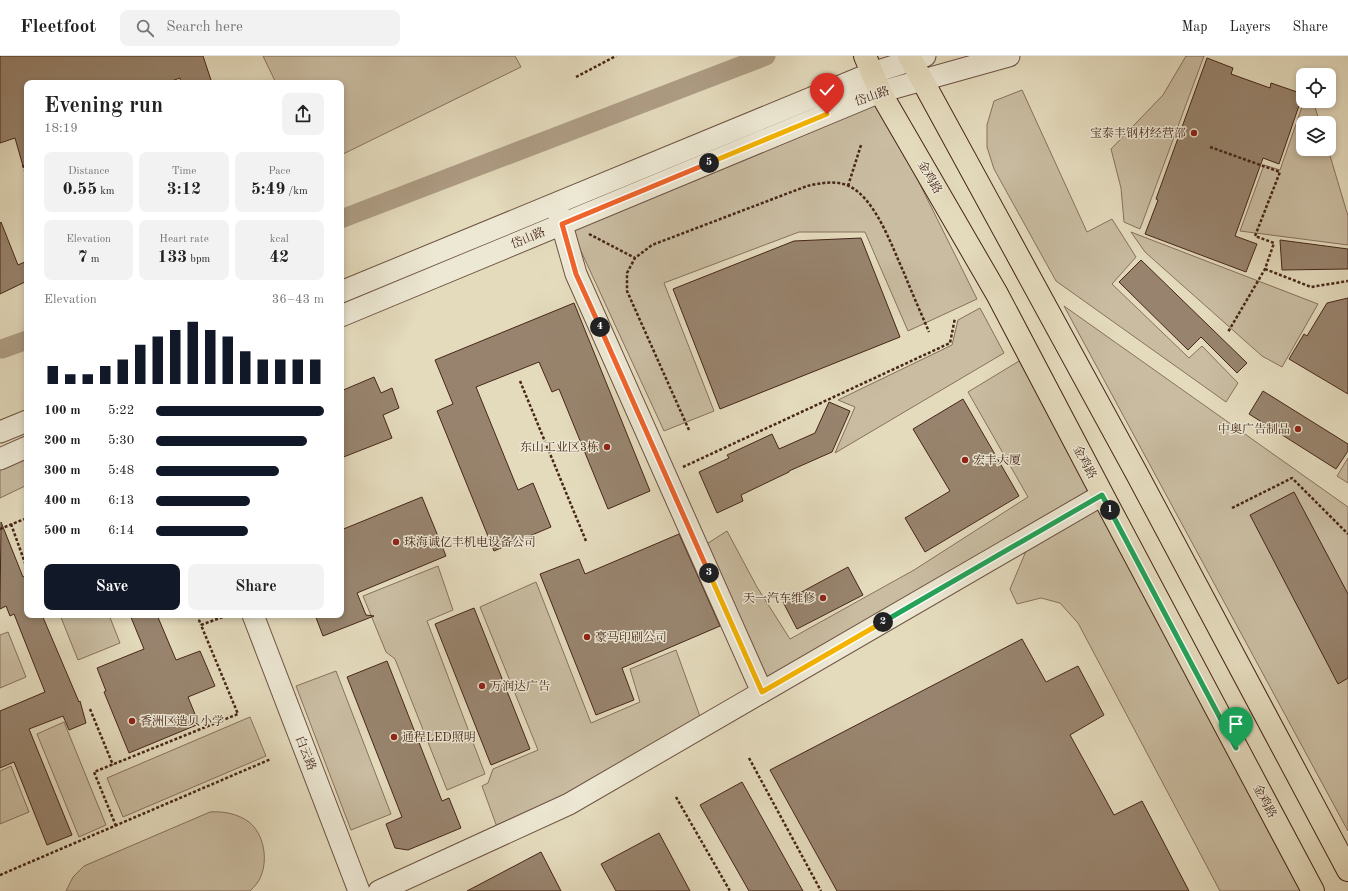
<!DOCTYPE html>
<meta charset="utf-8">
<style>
:root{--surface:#fff;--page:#f2f2f2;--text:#222;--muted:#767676;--line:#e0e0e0;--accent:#111827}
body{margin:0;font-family:"Old Standard TT","Noto Serif SC",serif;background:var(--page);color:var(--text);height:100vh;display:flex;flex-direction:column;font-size:15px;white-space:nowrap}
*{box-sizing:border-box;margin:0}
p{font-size:13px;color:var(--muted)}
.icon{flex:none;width:22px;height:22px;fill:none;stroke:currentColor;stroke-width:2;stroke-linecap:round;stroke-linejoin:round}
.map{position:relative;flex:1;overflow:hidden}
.details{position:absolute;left:24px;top:24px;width:320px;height:538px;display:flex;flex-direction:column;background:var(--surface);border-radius:8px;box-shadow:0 2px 6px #0003}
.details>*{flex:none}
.buttons{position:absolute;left:1296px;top:12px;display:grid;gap:8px}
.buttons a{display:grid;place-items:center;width:40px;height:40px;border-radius:8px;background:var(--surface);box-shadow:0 2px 6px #0003;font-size:20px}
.pin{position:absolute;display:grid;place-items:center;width:34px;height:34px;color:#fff;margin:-41px -17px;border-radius:50% 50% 50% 0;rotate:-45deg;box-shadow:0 0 4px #0007}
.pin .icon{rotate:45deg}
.km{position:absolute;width:20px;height:20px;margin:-10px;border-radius:50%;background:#222;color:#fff;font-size:11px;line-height:20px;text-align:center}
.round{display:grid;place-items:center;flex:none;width:42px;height:42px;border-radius:8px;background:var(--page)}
.head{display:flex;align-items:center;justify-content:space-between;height:68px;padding:0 20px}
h1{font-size:22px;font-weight:600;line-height:30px}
.figures{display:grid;grid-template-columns:repeat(3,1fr);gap:6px;height:68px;padding:4px 20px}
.figures div{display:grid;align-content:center;border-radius:8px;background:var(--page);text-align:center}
.figures b{font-size:17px;font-weight:600}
.figures small{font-size:11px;font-weight:400}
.figures p{font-size:11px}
.chart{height:112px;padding:8px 20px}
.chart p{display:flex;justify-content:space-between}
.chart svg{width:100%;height:72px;margin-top:4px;stroke:var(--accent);stroke-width:6}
.primary-button{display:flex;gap:8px;margin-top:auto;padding:8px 20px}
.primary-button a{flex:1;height:46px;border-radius:8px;background:var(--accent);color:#fff;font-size:16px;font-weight:600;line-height:46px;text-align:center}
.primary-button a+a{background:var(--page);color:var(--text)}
ul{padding:0 20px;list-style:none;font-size:13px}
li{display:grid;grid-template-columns:64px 48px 1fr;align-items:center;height:30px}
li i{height:10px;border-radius:5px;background:var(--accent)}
header{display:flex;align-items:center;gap:24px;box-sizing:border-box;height:56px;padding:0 20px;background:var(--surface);border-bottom:1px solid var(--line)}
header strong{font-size:19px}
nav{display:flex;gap:22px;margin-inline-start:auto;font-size:14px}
.search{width:280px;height:36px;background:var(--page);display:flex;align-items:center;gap:10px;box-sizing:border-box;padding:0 14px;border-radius:8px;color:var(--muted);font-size:15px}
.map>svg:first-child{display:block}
.green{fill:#c9bca1;stroke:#88715d}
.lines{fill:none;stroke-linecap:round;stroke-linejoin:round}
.canal{stroke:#ae9d85;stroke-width:19}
.building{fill:#98846e;stroke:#462619}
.minor-casing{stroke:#6e5342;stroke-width:23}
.major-casing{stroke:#462619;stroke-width:24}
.path{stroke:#462619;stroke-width:2.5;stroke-dasharray:3 2;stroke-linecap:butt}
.minor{stroke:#ede8d4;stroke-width:21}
.major{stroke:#e4dbbd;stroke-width:22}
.split-1-casing{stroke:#fff;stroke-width:8}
.split-2-casing{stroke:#fff;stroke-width:8}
.split-3-casing{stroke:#fff;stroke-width:8}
.split-4-casing{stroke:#fff;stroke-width:8}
.split-5-casing{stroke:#fff;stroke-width:8}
.split-6-casing{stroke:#fff;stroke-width:8}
.split-1{stroke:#22a559;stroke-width:5}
.split-2{stroke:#22a559;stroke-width:5}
.split-3{stroke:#f5b400;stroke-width:5}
.split-4{stroke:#f0652b;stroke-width:5}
.split-5{stroke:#f0652b;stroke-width:5}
.split-6{stroke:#f5b400;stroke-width:5}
.poi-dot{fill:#8f2418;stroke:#ede8d4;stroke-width:1.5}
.labels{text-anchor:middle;stroke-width:3;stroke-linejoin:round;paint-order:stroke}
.street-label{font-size:12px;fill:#462619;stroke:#ede8d4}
.poi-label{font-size:12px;fill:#462619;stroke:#ede8d4;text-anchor:start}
</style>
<header>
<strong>Fleetfoot</strong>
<div class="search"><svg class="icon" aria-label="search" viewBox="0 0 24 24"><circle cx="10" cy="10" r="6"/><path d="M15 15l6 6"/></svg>Search here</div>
<nav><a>Map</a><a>Layers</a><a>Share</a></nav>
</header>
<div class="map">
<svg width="1348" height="835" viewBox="0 0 1348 835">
<rect width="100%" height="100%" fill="#e4dbbd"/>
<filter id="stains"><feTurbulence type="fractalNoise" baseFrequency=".005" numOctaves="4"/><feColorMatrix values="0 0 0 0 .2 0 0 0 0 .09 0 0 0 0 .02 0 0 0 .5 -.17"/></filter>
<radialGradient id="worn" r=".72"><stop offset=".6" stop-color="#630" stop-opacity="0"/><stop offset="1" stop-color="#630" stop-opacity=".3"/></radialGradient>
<!-- green -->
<g class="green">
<path d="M263,0H515L521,11L341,99V27H276Z"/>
<path d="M1186,0H1204L1140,173L1124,166L1121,132L1111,93L1163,39Z"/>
<path d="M1022,34L1087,176L1112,163L1136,201L1112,228L1189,302L1202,290L1238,327L1226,346L1056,225L994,113L987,91V69L994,45Z"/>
<path d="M874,36L977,243L908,275L865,176H799L664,227L714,355L664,375L569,169Z"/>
<path d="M1304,45H1313L1320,67H1303V93H1328L1348,160V189L1240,175L1264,109L1280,114Z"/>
<path d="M1131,176L1318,248L1282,311L1262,300L1145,196Z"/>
<path d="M1064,250L1348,451V775Z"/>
<path d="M980,252L1004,297L835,397L855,351L838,344L952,289L958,264Z"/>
<path d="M1024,302L1092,436L766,625L705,489L727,475L757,531L790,583L914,514L1028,441L968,336Z"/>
<path d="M27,381V429L0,442V392Z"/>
<path d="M1348,402V427L1337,420Z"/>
<path d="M1099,450L1304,835H1220L1078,567L1060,547L1041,542L1017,548L1010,533L1029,488Z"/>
<path d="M438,510L453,554L427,565L485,718L447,734L395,603L386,596L363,540Z"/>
<path d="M536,526L591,667L640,646L630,613L676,594L702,666L565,742L497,771L482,730L488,727L493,713L538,694L480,551Z"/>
<path d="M60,559H109L120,587L78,604Z"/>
<path d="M8,576L26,621L0,632V579Z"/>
<path d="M336,615L391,758L351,774L296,630Z"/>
<path d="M250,661L266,700L123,761L107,722Z"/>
<path d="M64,666L106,769L79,781L37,678Z"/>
<path d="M11,710L29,756L0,768V715Z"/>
<path d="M210,756C224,755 238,758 249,766C264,778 268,803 261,820C259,826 254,831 250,835H66L73,821L84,810Z"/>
</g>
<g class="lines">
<!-- canal -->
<g class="canal">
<path d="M341,163L766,0"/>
<path d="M2,293L27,284"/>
</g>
</g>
<!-- building -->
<g class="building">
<path d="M0,0H203L212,27H181L180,22L166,27H27V109L23,110L15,82L0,87Z"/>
<path d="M1207,2L1233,12L1231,18L1270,32L1271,27L1303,38L1279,108L1263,102L1235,180L1257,188L1246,216L1145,178L1158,144L1156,143Z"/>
<path d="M1,166L18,209L27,205V225L0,238V167Z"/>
<path d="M861,182L900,281L720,353L673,233L794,185Z"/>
<path d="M1280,184L1348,193V213L1282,214Z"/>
<path d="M1141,204L1247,307L1237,317L1201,281L1188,294L1119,226Z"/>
<path d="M1348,242V338L1289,303L1304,278L1307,280L1327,247Z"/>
<path d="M574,247L650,435L608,453L559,333L552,336L539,306L476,331L518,434L533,427L551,471L494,495L437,355L453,348L435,304Z"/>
<path d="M374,321L381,337L392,332L399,352L383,359L392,382L341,402V335Z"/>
<path d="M1263,335L1348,388V395L1336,413L1249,358Z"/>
<path d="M963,343L1019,440L925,496L905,462L950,435L913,373Z"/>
<path d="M829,346L850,355L832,396L789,415V416L741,439L743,445L717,457L699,416L729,402L727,399L772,378L779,393L815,377Z"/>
<path d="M1294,436L1348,538V622L1338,628L1250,459Z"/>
<path d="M422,441L446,500L357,537L366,559L374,560L323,580L315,559H341V474Z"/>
<path d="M1,466L23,521L27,519V559H42L79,646L80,645L86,667L69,674L63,660L29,673L72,779L47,789L14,706L0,712V655L45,636L14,558L10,560L6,550L0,553Z"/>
<path d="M679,478L720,570L622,612L634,644L596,659L540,518L579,503L585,518Z"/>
<path d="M848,511L863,539L797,573L783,546Z"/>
<path d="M474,552L530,693L491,709L435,568Z"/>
<path d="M130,559H157L176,604L200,595L215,630L188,641L199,668L129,697L104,636L106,635L97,612L144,593Z"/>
<path d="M1022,583L1046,626L1078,610L1104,659L1070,679L1114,759L1142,745L1189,835H837L770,714Z"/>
<path d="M387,605L442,745L449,742L461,772L408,794L395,792L386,768L402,761L347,621Z"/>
<path d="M742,726L803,835H749L700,749Z"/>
<path d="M659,777L690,835H616L601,808Z"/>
<path d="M541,796L561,835H467Z"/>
</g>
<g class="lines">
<defs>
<g id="minor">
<path d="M558,155L576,218L762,636"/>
<path d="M341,236L872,17L925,0"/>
<path d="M341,260L880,36L1009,0"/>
<path d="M0,376L27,365"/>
<path d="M0,403L27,391"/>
<path d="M253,559L359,835"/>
<path d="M379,835L569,748L1102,439"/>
</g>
<g id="major">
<path d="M865,0L880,36L997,238L1110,453L1313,835"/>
<path d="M909,0L1137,418L1348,814"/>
</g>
</defs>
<!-- minor casing -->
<use href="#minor" class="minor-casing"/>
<!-- major casing -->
<use href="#major" class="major-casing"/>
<!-- path -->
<g class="path">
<path d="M576,21L616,0"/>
<path d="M1210,91L1280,116L1255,180L1274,187L1265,213L1228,276"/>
<path d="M23,109L27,120"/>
<path d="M848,130L861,89"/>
<path d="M589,178L635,202"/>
<path d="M1265,213L1311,231L1348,225"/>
<path d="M520,325L586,485"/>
<path d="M689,374L627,235V217L635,202L652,189L807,130C820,127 836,124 849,130C876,143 892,191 904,217C912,237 921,257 929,276"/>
<path d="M683,411L950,287L955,262"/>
<path d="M1232,452L1292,422L1348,478"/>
<path d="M11,468L25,507L27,506"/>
<path d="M0,473L27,462"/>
<path d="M197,559L201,569"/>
<path d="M90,653L113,709"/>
<path d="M749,702L821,835"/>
<path d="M676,741L730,835"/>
<path d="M116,770L94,716L238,658L201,569L228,559"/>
<path d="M0,819L271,703"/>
</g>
<!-- minor -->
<use href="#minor" class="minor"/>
<!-- major -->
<use href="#major" class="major"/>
</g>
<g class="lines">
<defs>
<path id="split-1" d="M1110,454L1236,692"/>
<path id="split-2" d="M883,566L1102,439L1110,454"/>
<path id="split-3" d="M709,517L762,636L883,566"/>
<path id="split-4" d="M600,271L709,517"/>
<path id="split-5" d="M600,271L576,218L562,168L709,107"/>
<path id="split-6" d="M709,107L827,58"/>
</defs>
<!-- split-1 casing -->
<use href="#split-1" class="split-1-casing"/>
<!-- split-2 casing -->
<use href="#split-2" class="split-2-casing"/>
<!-- split-3 casing -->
<use href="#split-3" class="split-3-casing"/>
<!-- split-4 casing -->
<use href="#split-4" class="split-4-casing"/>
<!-- split-5 casing -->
<use href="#split-5" class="split-5-casing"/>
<!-- split-6 casing -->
<use href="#split-6" class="split-6-casing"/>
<!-- split-1 -->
<use href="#split-1" class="split-1"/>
<!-- split-2 -->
<use href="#split-2" class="split-2"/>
<!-- split-3 -->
<use href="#split-3" class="split-3"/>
<!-- split-4 -->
<use href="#split-4" class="split-4"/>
<!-- split-5 -->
<use href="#split-5" class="split-5"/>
<!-- split-6 -->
<use href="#split-6" class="split-6"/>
</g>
<!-- markers -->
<g class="poi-dot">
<circle cx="1194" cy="77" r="4"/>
<circle cx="1298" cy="373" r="4"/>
<circle cx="607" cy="391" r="4"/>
<circle cx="965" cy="404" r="4"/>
<circle cx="396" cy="486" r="4"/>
<circle cx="823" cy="542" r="4"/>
<circle cx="587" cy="581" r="4"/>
<circle cx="482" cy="630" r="4"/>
<circle cx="132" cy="665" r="4"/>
<circle cx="394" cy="681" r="4"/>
</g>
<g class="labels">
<!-- street labels -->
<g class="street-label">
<text transform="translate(872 40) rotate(-20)" y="4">岱山路</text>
<text transform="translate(930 121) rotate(60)" y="4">金鸡路</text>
<text transform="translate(528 182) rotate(-23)" y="4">岱山路</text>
<text transform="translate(1085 406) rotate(62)" y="4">金鸡路</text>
<text transform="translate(306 697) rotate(69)" y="4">白云路</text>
<text transform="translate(1265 745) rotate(62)" y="4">金鸡路</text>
</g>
<!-- poi labels -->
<g class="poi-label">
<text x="1186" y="81" text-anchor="end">宝泰丰钢材经营部</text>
<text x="1290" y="377" text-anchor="end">中奥广告制品</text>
<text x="599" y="395" text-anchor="end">东山工业区3栋</text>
<text x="973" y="408">宏丰大厦</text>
<text x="404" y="490">珠海诚亿丰机电设备公司</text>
<text x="815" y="546" text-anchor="end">天一汽车维修</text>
<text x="595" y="585">豪马印刷公司</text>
<text x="490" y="634">万润达广告</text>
<text x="140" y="669">香洲区造贝小学</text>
<text x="402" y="685">通程LED照明</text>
</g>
</g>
<rect width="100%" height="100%" filter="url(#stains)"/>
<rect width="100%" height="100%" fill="url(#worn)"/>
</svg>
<div class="buttons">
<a><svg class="icon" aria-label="locate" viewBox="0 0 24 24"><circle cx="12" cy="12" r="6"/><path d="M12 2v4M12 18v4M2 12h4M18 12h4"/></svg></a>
<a><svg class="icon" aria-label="layers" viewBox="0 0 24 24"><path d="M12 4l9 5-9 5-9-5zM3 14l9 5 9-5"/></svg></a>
</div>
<div class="pin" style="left:1236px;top:692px;background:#1e9e55"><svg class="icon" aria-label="arrive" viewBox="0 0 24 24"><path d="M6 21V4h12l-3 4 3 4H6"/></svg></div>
<div class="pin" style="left:827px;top:58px;background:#d93025"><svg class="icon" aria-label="check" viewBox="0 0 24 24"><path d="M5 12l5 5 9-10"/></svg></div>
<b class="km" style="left:1110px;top:454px">1</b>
<b class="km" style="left:883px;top:566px">2</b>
<b class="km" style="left:709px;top:517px">3</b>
<b class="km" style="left:600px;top:271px">4</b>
<b class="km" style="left:709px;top:107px">5</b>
<section class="details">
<div class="head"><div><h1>Evening run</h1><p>18:19</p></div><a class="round"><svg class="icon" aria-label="share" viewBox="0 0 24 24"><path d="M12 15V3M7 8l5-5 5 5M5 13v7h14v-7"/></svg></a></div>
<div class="figures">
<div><p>Distance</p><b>0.55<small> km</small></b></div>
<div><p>Time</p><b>3:12</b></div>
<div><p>Pace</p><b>5:49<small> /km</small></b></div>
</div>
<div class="figures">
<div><p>Elevation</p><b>7<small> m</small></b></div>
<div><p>Heart rate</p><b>133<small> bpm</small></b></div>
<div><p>kcal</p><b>42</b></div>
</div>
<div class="chart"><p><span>Elevation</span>36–43 m</p>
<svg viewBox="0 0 160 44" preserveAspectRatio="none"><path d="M5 44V33M15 44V38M25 44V38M35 44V33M45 44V29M55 44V20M65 44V15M75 44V11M85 44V6M95 44V11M105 44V15M115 44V24M125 44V29M135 44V29M145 44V29M155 44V29"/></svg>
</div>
<ul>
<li><b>100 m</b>5:22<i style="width:100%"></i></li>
<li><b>200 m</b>5:30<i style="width:90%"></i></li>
<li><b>300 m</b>5:48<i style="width:73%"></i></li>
<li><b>400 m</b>6:13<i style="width:56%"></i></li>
<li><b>500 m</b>6:14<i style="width:55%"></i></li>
</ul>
<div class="primary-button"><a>Save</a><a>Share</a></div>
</section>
</div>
